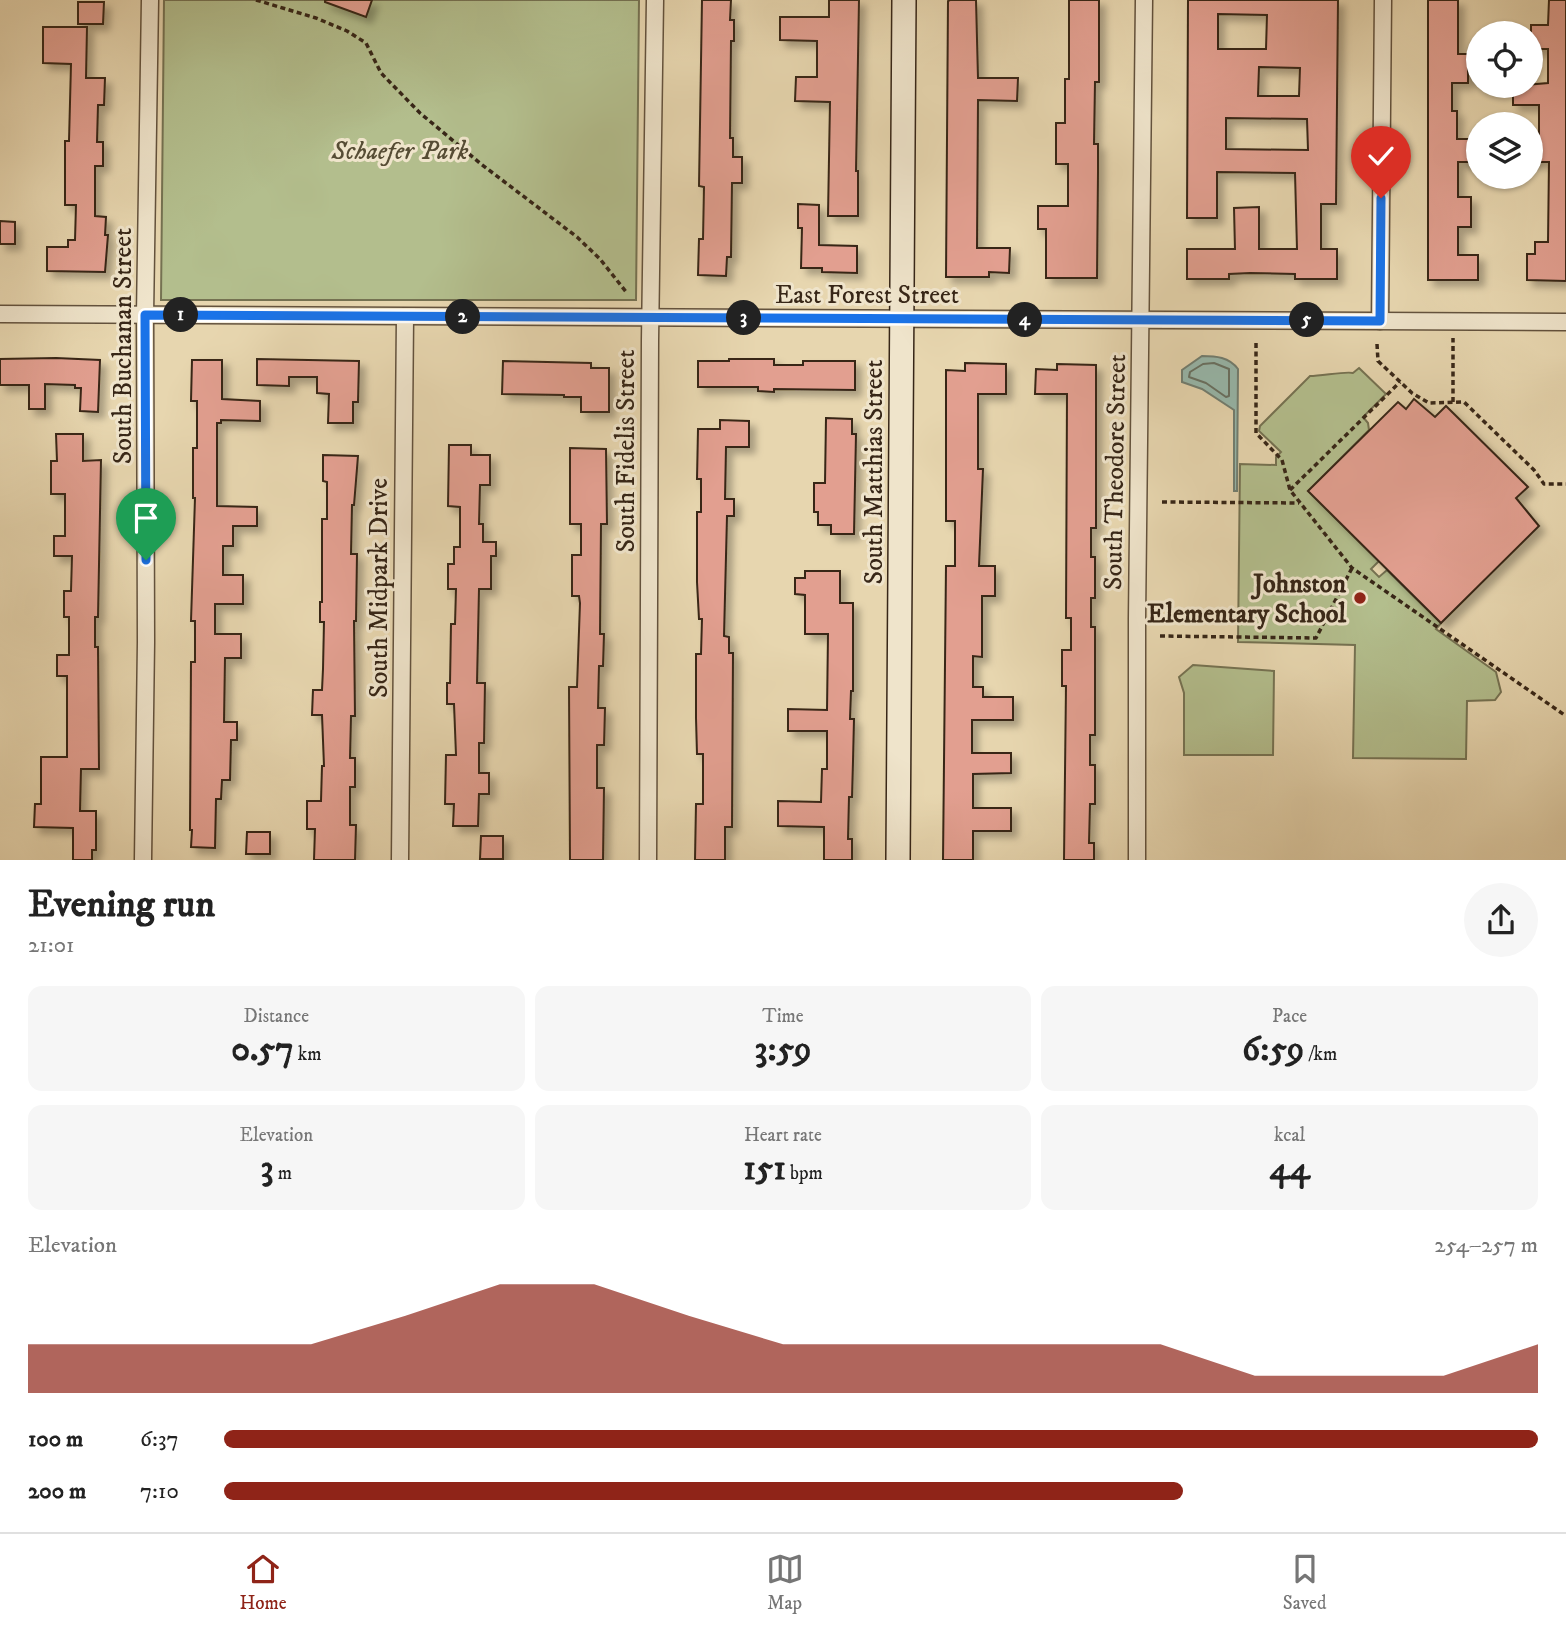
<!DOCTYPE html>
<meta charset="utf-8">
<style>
:root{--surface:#fff;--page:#f6f6f6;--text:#222;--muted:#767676;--line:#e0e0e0;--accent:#8f2418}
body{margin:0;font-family:"IM FELL DW Pica",serif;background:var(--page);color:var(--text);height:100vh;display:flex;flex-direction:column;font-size:26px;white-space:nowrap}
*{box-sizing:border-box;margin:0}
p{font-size:23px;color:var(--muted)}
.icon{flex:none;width:38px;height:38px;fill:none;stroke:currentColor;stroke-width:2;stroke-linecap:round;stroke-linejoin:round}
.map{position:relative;height:860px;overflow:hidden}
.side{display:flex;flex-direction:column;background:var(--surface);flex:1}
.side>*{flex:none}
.tools{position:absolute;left:1466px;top:21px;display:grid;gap:14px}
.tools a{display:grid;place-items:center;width:77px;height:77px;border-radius:50%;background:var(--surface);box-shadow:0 2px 5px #0004;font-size:35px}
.pin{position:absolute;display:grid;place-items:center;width:60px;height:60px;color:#fff;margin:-72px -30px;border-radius:50% 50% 50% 0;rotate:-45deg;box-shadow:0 0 7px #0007}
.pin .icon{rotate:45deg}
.km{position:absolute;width:35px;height:35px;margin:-18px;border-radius:50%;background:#222;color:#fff;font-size:19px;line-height:35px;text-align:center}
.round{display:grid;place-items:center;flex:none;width:74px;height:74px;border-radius:37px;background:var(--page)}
.head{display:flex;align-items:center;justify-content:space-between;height:119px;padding:0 28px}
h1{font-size:38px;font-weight:700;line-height:52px}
.metrics{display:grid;grid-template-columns:repeat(3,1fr);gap:10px;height:119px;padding:7px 28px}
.metrics div{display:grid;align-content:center;border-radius:14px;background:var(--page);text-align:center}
.metrics b{font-size:35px;font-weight:700}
.metrics small{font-size:19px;font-weight:400}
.metrics p{font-size:19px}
.chart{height:196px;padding:14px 28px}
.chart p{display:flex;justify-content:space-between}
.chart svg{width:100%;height:126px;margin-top:7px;fill:var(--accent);opacity:.7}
ul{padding:0 28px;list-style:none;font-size:23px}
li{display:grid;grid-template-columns:112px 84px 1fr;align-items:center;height:52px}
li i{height:18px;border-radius:9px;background:var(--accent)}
.dock{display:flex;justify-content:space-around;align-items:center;height:98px;border-top:2px solid var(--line);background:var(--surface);font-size:19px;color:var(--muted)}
.dock a{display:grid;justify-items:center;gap:4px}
.dock .on{color:var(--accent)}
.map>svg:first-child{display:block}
.green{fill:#b3be8d;stroke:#757252;stroke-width:2}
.water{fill:#97b9ad;stroke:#717e71;stroke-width:2}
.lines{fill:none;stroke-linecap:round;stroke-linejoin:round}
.shore{stroke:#677062;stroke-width:2}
.building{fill:#e29f90;stroke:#372617;stroke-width:2;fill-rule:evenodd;filter:url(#shadow)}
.street-casing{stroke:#63523d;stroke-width:19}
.secondary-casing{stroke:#372617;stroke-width:26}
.path{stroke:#372617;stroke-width:3.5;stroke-dasharray:5 3.5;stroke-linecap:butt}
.street{stroke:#efe4cb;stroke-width:16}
.secondary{stroke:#efe4cb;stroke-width:23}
.route-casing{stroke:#fff;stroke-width:14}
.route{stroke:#1a73e8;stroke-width:9}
.poi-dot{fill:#8f2418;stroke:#efe4cb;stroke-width:2.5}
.labels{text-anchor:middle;stroke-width:6;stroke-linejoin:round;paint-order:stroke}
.park-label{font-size:26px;font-style:italic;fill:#564c34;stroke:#efe4cb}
.street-label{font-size:26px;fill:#372617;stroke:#efe4cb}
.poi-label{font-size:26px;font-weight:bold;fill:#372617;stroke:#efe4cb;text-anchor:end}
</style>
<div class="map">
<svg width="1566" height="860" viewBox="0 0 1566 860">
<defs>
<filter id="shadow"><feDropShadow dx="6" dy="6" stdDeviation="3.5" flood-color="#0004"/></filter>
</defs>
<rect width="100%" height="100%" fill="#e7d6af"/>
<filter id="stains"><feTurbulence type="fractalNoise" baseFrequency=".00286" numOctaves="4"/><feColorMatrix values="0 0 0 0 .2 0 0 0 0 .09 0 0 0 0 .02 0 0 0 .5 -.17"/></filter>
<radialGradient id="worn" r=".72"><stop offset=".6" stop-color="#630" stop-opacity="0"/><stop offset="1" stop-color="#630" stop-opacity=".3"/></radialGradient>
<!-- green -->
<g class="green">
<path d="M164,0H639L636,300H161Z"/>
<path d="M1359,368L1386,394L1363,417L1368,423L1369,430L1308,491L1379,561L1371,569L1379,577L1387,570L1441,623L1436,629L1496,672L1501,692L1495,700L1467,701L1466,759L1353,758L1355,645L1238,642L1240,464L1276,465V457L1281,452L1259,431L1260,426L1310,376C1322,376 1346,371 1353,373Z"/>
<path d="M1193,665L1274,671L1273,755H1184V693L1179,677Z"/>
</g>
<!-- water -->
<path class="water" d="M1202,356C1216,356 1229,357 1238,369L1237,491H1234V410L1202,389L1182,382V370Z"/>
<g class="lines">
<!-- shore -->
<path class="shore" d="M1203,364L1214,363L1229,369V396L1226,397L1206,383L1189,377L1190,372Z"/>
</g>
<!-- building -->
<g class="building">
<path d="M325,0H372L366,17L325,2Z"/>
<path d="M702,0H731L730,20H734V41H731L730,138H733V157H742V183H732L731,257H727L726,276L698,275L699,239H703L704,187L699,186Z"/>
<path d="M829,0H859L856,171H858V216H828L830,102L795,101L796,77H817V41L780,40V17H829Z"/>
<path d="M950,0H976L978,78H1018L1017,101L978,100L977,248H1010L1009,273L989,272V277H946L948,1Z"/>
<path d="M1069,0H1099V82H1095L1094,144H1098V172L1097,278H1046V229H1038V206H1068V164H1056V123H1065V79H1069Z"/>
<path d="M1188,0H1338L1336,204H1321V249H1337V279H1295V274L1250,273L1229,274V279H1187V249H1235L1234,208L1259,207V249H1297L1295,173L1217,172V218H1187ZM1218,14L1267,15L1266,49H1218ZM1259,67L1300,68L1299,96H1258ZM1226,118L1307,119L1308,150L1226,149Z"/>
<path d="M1428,0H1458V54H1468V83H1452V111H1457V139H1479V162H1458V197H1471V227H1458V255H1478V280H1428Z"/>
<path d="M1549,0H1566V281L1527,280V254H1535V242H1548L1549,162H1531V140H1539V105H1513V86L1548,83V49H1531V25H1548Z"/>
<path d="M78,2H104L103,24H78Z"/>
<path d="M43,27H87L86,78H105L104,105H98L97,142H103V166H95V216L106,217L105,235H108L105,272L47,271V247H68V240H75L76,205H65V141H69L71,64L43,63Z"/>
<path d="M798,204L819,205V245L857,246V273L822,272V268H801L802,228H798Z"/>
<path d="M0,221L15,222V244H0Z"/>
<path d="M56,358L100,360L98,412L80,411L81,388H75V385L45,384V409H29V385H0V359Z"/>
<path d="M257,359L359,361L358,402H353V423H328L329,394L317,393V377H289V386L257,385Z"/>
<path d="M729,359H774V365H803V361H855V390L774,389V392L758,391V387H698V361H729Z"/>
<path d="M192,360H222V399L260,401V421L221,420V423H217V506L257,507V526H233V546H223V575H243V604H215V634H241V658H225L224,722H237V740H231L230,780H222L221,799H216L215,848L191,847L192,830H190L191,662H195V621H191L195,498H193V448H197V401H191Z"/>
<path d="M503,361L591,363V368H609V412H581V397H564V395L502,394Z"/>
<path d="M965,363L1006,364V394H978V469H983L979,566H995V596H982V657L973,656V687H983V697H1013V720H972V753H1011V773L973,774V808H1011V831H973V860H943L946,566H955V521H946V370L965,371Z"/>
<path d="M1057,364L1096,365V528H1091V557H1095V598H1091V627H1095V735H1090V765H1095V804H1090L1089,843H1094V860H1064L1066,686H1062V650H1071V618H1066L1067,394H1035L1036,369L1057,370Z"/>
<path d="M1414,399L1435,417L1446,406L1528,487L1516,498L1539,526L1441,623L1308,491L1398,402L1406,409Z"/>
<path d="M826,418L852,419V434H856L854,534H831V525H818V512H814V483H825Z"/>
<path d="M720,420L749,421V447H726L725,499H734V516H727L724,636L729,637V653H733L732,827H725V860H695L696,804H703V754H697L696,718V654H701L702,619H699L697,582V512H701V479H697L698,429H720Z"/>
<path d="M56,434H83V461L101,460L98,617H95V647H98L99,769H81L80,811H96V850H92V860H73V828L34,827L35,804H41V757H67V676H57V655H69V617H64V591H71L72,556H54V536H65V494H51V461H57Z"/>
<path d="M449,445H471V455H490V485H480L479,524H483V542H496V556H491V589H479L477,683H485L484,743H479V773H489V794H479L478,826H453L454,804H445L446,755H456L454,704H447V683H450L451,624H455L456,589H448V564H454V547H460V507L448,506Z"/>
<path d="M570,448L606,449L607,524H601L600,634H604L603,666H599L598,708H605L604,745H597V788H604L603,860H570L569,687H577L580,603L579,596H572V555H581V524H570Z"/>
<path d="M323,455L358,456L354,505H352L351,554H357L356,621H354L355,716H351L350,758H355V787H350V825H356L355,860H314L315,829H307V801H321L322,766H324L322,715H312L313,690H322L323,669L324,622H320V602H322V519H327V482L323,481Z"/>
<path d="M805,571H840V603H853V691H851L850,719H854L853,761L852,797H849L848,839H852V860H824V827L778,826V801L821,802L822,769H827V731H788V709L827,710L828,634H805V595L795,594V578H805Z"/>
<path d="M247,832H270V854H246Z"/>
<path d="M481,836H503V859H480Z"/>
</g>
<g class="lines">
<defs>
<g id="street">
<path d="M0,314L1566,322"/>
<path d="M1380,321L1383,0"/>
<path d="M143,860L146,642L145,315L150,0"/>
<path d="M400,860L405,317"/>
<path d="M648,860L650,340L655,0"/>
<path d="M1137,860V619L1144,0"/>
</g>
<path id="secondary" d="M898,860L904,0"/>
</defs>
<!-- street casing -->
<use href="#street" class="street-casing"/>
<!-- secondary casing -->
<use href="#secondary" class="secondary-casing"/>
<!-- path -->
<g class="path">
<path d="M256,0L316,18L347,31L366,43L381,73L420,113L481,164L577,237L600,259L627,293"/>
<path d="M1256,343V433L1282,460L1290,490L1352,568L1566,716"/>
<path d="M1377,344L1378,361L1412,393L1429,403L1464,402L1534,470L1544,484H1566"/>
<path d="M1453,402V338"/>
<path d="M1290,490L1400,382"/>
<path d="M1162,502L1299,503"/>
<path d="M1160,636L1316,638L1352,568"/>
</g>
<!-- street -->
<use href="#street" class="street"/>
<!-- secondary -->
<use href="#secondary" class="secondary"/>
</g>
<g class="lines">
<defs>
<path id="route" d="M146,560L145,315L1380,321L1381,198"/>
</defs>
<!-- route casing -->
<use href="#route" class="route-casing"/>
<!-- route -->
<use href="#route" class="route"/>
</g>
<!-- markers -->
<circle class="poi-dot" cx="1360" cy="598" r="7"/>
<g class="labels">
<!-- park labels -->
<g class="park-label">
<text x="400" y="159">Schaefer Park</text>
</g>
<!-- street labels -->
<g class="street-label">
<text x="867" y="303">East Forest Street</text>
<text transform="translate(122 346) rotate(-90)" y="9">South Buchanan Street</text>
<text transform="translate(625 451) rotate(-90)" y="9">South Fidelis Street</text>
<text transform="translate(873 472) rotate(-90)" y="9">South Matthias Street</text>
<text transform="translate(1114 472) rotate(-89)" y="9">South Theodore Street</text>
<text transform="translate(378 588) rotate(-90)" y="9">South Midpark Drive</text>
</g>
<!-- poi labels -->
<g class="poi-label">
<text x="1346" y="592">Johnston<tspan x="1346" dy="30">Elementary School</tspan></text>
</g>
</g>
<rect width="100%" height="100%" filter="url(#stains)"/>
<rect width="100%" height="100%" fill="url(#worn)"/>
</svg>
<div class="tools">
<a><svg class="icon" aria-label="locate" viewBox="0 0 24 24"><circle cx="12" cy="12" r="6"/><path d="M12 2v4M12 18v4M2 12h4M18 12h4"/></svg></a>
<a><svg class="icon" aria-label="layers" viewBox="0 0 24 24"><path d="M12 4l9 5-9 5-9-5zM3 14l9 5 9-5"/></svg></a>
</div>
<div class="pin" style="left:146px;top:560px;background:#1e9e55"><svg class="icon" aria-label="arrive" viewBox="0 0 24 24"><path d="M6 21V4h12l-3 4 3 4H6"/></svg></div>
<div class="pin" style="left:1381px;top:198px;background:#d93025"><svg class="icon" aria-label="check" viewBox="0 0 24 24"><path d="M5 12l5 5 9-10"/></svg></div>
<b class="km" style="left:181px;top:315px">1</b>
<b class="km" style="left:463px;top:317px">2</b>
<b class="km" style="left:744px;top:318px">3</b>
<b class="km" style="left:1025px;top:320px">4</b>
<b class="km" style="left:1307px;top:320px">5</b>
</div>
<section class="side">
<div class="head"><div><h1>Evening run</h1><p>21:01</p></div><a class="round"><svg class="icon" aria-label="share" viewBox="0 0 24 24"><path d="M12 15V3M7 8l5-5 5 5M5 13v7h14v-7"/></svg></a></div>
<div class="metrics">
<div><p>Distance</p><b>0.57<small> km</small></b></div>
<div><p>Time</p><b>3:59</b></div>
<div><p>Pace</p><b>6:59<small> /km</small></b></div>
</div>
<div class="metrics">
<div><p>Elevation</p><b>3<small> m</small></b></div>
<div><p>Heart rate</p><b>151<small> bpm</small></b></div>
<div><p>kcal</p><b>44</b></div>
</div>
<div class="chart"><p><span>Elevation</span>254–257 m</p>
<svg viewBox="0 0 160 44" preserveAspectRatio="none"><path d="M0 44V27L10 27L20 27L30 27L40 17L50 6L60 6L70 17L80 27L90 27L100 27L110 27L120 27L130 38L140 38L150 38L160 27V44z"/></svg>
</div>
<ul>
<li><b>100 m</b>6:37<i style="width:100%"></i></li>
<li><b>200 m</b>7:10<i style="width:73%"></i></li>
</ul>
</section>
<nav class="dock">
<a class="on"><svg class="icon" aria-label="home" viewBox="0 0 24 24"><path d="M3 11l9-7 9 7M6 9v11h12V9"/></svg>Home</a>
<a><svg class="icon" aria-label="map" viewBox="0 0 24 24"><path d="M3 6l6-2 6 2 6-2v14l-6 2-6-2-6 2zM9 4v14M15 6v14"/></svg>Map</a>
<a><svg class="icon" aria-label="saved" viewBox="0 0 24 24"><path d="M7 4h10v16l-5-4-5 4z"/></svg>Saved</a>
</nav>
